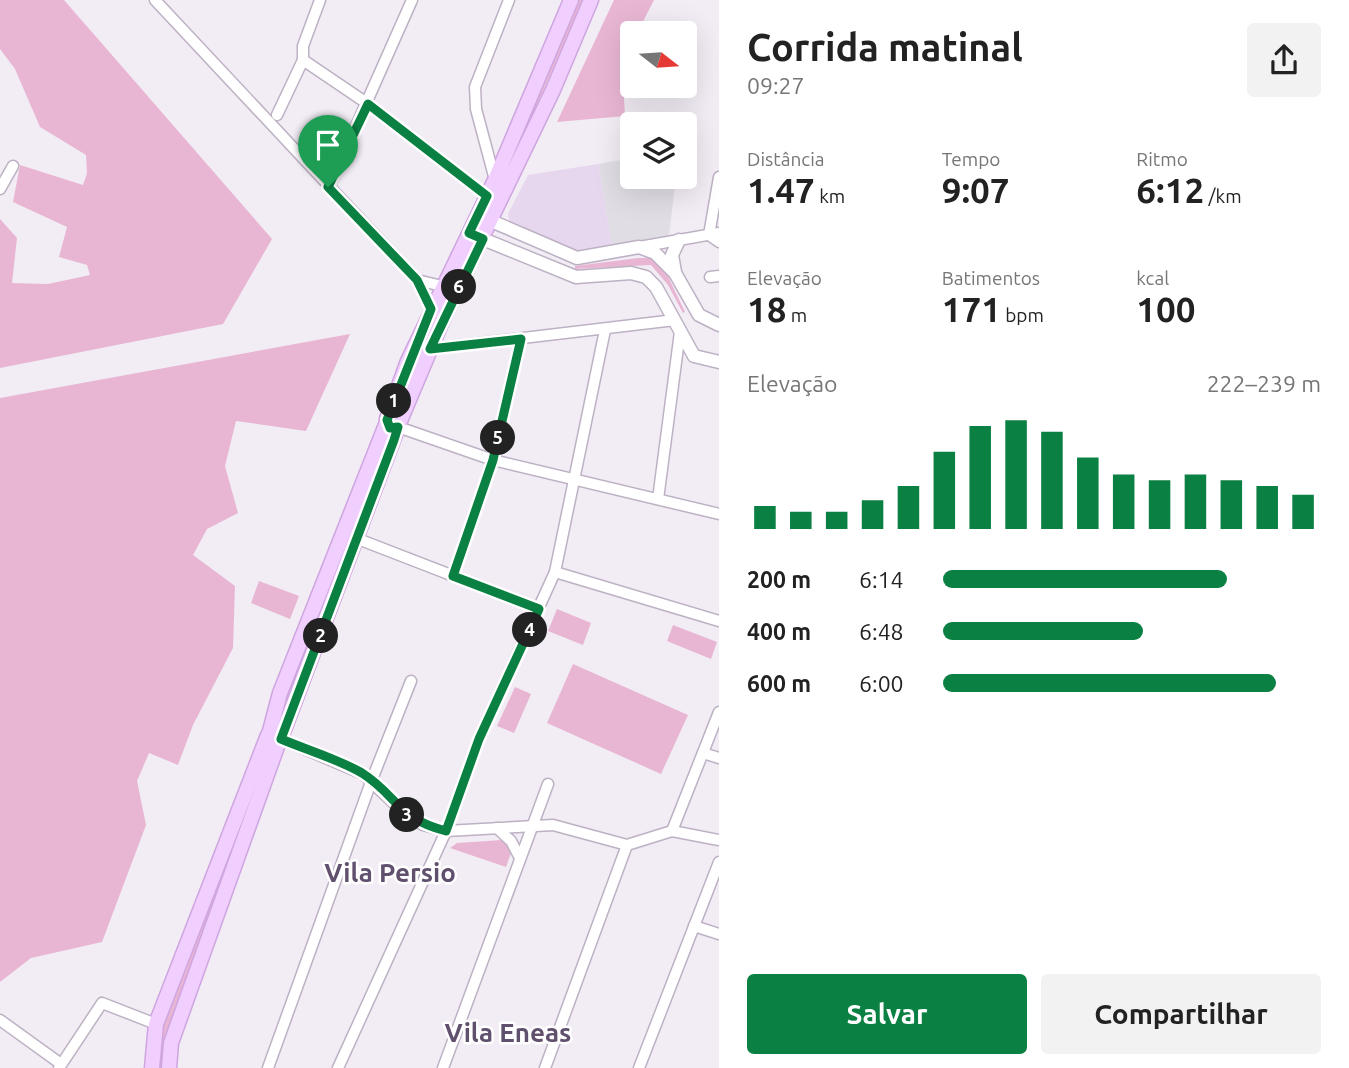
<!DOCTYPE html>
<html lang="pt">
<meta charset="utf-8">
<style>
:root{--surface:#fff;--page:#f2f2f2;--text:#222;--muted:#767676;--accent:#0b8043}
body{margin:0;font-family:Ubuntu,sans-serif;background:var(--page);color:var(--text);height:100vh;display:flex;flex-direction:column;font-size:26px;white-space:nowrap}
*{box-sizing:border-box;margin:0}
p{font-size:23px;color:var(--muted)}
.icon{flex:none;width:38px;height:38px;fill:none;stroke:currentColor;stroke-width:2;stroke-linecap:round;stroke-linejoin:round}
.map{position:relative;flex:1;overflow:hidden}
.sheet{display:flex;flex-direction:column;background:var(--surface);width:630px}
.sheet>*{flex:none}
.needle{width:46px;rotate:107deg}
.tools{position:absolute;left:620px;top:21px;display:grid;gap:14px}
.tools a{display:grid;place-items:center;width:77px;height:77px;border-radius:7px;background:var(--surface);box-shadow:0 7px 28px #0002;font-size:35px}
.pin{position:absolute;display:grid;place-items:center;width:60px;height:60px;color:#fff;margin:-72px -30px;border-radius:50% 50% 50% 0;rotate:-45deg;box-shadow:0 0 7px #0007}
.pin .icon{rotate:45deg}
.km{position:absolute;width:35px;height:35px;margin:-18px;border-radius:50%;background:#222;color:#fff;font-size:19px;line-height:35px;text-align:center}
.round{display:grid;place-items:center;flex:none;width:74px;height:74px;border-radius:7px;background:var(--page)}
.head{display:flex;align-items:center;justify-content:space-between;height:119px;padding:0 28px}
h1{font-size:38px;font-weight:700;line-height:52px}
.stats{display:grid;grid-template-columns:repeat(3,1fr);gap:10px;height:119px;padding:7px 28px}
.stats div{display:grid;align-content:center}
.stats b{font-size:35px;font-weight:700}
.stats small{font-size:19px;font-weight:400}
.stats p{font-size:19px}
.chart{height:196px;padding:14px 28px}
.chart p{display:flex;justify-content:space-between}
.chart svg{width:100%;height:126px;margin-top:7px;stroke:var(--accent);stroke-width:6}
.button{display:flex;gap:14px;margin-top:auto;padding:14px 28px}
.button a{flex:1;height:80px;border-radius:7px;background:var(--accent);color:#fff;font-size:28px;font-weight:700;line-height:80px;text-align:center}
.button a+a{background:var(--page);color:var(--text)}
ul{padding:0 28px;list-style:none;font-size:23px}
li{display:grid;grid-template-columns:112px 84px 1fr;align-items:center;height:52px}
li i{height:18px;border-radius:9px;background:var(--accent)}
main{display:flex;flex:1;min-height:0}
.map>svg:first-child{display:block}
.industrial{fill:#e1dde5}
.education{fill:#e6d6ee}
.green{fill:#e8b6d3}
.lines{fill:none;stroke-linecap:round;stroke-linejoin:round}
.minor-casing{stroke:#bdb1c4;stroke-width:13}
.tertiary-casing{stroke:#bdb1c4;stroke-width:15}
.secondary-casing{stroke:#cfa5e0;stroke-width:17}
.minor{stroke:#fff;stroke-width:10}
.tertiary{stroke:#fff;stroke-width:12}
.secondary{stroke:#f0cefe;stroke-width:14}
.route-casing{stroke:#fff;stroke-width:14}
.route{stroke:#0b8043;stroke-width:9}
.labels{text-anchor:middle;stroke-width:5;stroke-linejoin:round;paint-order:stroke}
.district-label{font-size:26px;font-weight:bold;fill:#60506d;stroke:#fff}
</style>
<main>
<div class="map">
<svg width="719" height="1068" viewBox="0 0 719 1068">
<rect width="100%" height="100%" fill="#f2ecf5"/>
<!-- industrial -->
<path class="industrial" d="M632,158V177H676L669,235L612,246L598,164Z"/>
<!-- education -->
<path class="education" d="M598,164L612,246L575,251L509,220L508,214L528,175Z"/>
<!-- green -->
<g class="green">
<path d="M0,0H64L272,239L223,324L0,368V219L17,238L12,283L48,284L90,275L87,265L59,257L67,227L13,202L20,165L83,185L87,173L86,155L40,127L15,69L0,49Z"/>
<path d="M575,0H583L488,217L497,184Z"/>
<path d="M614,0H654L637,33H632V43L622,63L625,116L557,122Z"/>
<path d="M638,258H655L662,264L685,312L683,313L668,285L651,265L575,269V266Z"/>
<path d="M350,334L306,431L236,421L225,466L238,513L207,529L193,555L235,586L233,648L193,725L178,765L149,753L137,781L146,825L102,942L31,958L0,982V398Z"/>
<path d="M259,581L299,596L290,619L251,603Z"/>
<path d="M557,609L591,623L583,645L548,631Z"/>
<path d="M673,625L717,642L711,659L667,641Z"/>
<path d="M573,664L688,715L661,774L547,723Z"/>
<path d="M515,687L531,694L514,733L497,726Z"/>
<path d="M502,840L509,845L511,853L506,867L450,848L457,843Z"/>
<path d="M214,896L217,898C210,920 204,943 195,965C180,1000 167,1030 164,1068H156L160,1036Z"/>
</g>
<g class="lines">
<defs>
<g id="minor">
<path d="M155,0L417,280L431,309"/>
<path d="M303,60L368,104L487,196"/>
<path d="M277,115L303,60V46L320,0"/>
<path d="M719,177L709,235L719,242"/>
<path d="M495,180L476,109L475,87L509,0"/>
<path d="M329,187L412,0"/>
<path d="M0,189L13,166"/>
<path d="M639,247L719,233"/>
<path d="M710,277L719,276"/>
<path d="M417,280L442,286"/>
<path d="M430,349L675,320"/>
<path d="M398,427L493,460L719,514"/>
<path d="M658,499L680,332"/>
<path d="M358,539L539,609"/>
<path d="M555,572L719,621"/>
<path d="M453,576L493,460L521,339"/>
<path d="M281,739L363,774L403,812L423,825L446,831L553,825L627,845L672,831L719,840"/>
<path d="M703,753L719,758"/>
<path d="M497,828L511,841L520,858"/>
<path d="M672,831L719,712"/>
<path d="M694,926L719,934"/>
<path d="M0,1020L61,1064"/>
<path d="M59,1068L102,1003L156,1024"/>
<path d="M268,1068L371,782L411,681"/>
<path d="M338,1068L446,831L479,739L555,572L605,330"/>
<path d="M443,1068L548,784"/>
<path d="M545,1068L627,845"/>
<path d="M639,1068L719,862"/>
</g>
<g id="tertiary">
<path d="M482,217L577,258L639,247L655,253L675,273L699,315L719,325"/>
<path d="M473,235L576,277L631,273L646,277L656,287L694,356L719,362"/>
<path d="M675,272L672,255L679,240"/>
</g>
<g id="secondary">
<path d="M387,419L408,361L495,180L571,0"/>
<path d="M400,421L446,312L553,90L591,0"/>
<path d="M270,731L280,693L387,422"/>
<path d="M282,735L398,427"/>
<path d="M152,1068L156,1024L268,735"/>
<path d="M169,1068L171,1043L279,741"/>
</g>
</defs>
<!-- minor casing -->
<use href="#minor" class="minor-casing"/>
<!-- tertiary casing -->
<use href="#tertiary" class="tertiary-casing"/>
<!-- secondary casing -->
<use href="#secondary" class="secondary-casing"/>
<!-- minor -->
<use href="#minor" class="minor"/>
<!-- tertiary -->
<use href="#tertiary" class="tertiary"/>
<!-- secondary -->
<use href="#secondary" class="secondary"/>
</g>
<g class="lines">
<defs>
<path id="route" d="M368,104L487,196L469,233L483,239L430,349L521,339L493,460L453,576L539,609L479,739L446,831C396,818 398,796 362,773C338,759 307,750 281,739L394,440L398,427L390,428L387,420L431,309L417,280L328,187Z"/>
</defs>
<!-- route casing -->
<use href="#route" class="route-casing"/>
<!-- route -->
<use href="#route" class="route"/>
</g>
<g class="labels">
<!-- district labels -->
<g class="district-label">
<text x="390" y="882">Vila Persio</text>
<text x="508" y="1042">Vila Eneas</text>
</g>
</g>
</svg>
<div class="tools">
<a><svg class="needle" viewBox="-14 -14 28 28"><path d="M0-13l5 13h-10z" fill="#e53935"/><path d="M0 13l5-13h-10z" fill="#767676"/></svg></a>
<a><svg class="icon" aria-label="layers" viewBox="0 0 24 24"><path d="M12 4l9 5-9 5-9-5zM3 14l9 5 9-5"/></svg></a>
</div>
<div class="pin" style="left:328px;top:187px;background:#1e9e55"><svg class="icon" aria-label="arrive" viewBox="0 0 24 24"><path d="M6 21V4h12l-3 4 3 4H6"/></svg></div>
<b class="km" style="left:394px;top:401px">1</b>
<b class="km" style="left:321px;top:636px">2</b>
<b class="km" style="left:407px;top:815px">3</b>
<b class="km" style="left:530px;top:630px">4</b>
<b class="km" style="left:498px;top:438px">5</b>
<b class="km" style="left:459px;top:287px">6</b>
</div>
<section class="sheet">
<div class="head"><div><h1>Corrida matinal</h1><p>09:27</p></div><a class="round"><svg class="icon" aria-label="share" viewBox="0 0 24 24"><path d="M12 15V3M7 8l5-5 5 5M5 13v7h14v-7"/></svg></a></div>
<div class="stats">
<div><p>Distância</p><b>1.47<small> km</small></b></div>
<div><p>Tempo</p><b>9:07</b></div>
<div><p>Ritmo</p><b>6:12<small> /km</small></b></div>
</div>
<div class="stats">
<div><p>Elevação</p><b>18<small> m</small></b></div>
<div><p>Batimentos</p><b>171<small> bpm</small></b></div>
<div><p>kcal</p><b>100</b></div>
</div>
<div class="chart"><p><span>Elevação</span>222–239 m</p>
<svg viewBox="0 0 160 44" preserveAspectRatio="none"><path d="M5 44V36M15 44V38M25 44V38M35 44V34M45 44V29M55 44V17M65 44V8M75 44V6M85 44V10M95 44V19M105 44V25M115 44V27M125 44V25M135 44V27M145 44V29M155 44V32"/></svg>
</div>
<ul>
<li><b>200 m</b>6:14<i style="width:75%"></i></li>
<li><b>400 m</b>6:48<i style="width:53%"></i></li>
<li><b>600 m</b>6:00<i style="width:88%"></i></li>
</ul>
<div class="button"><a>Salvar</a><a>Compartilhar</a></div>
</section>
</main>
